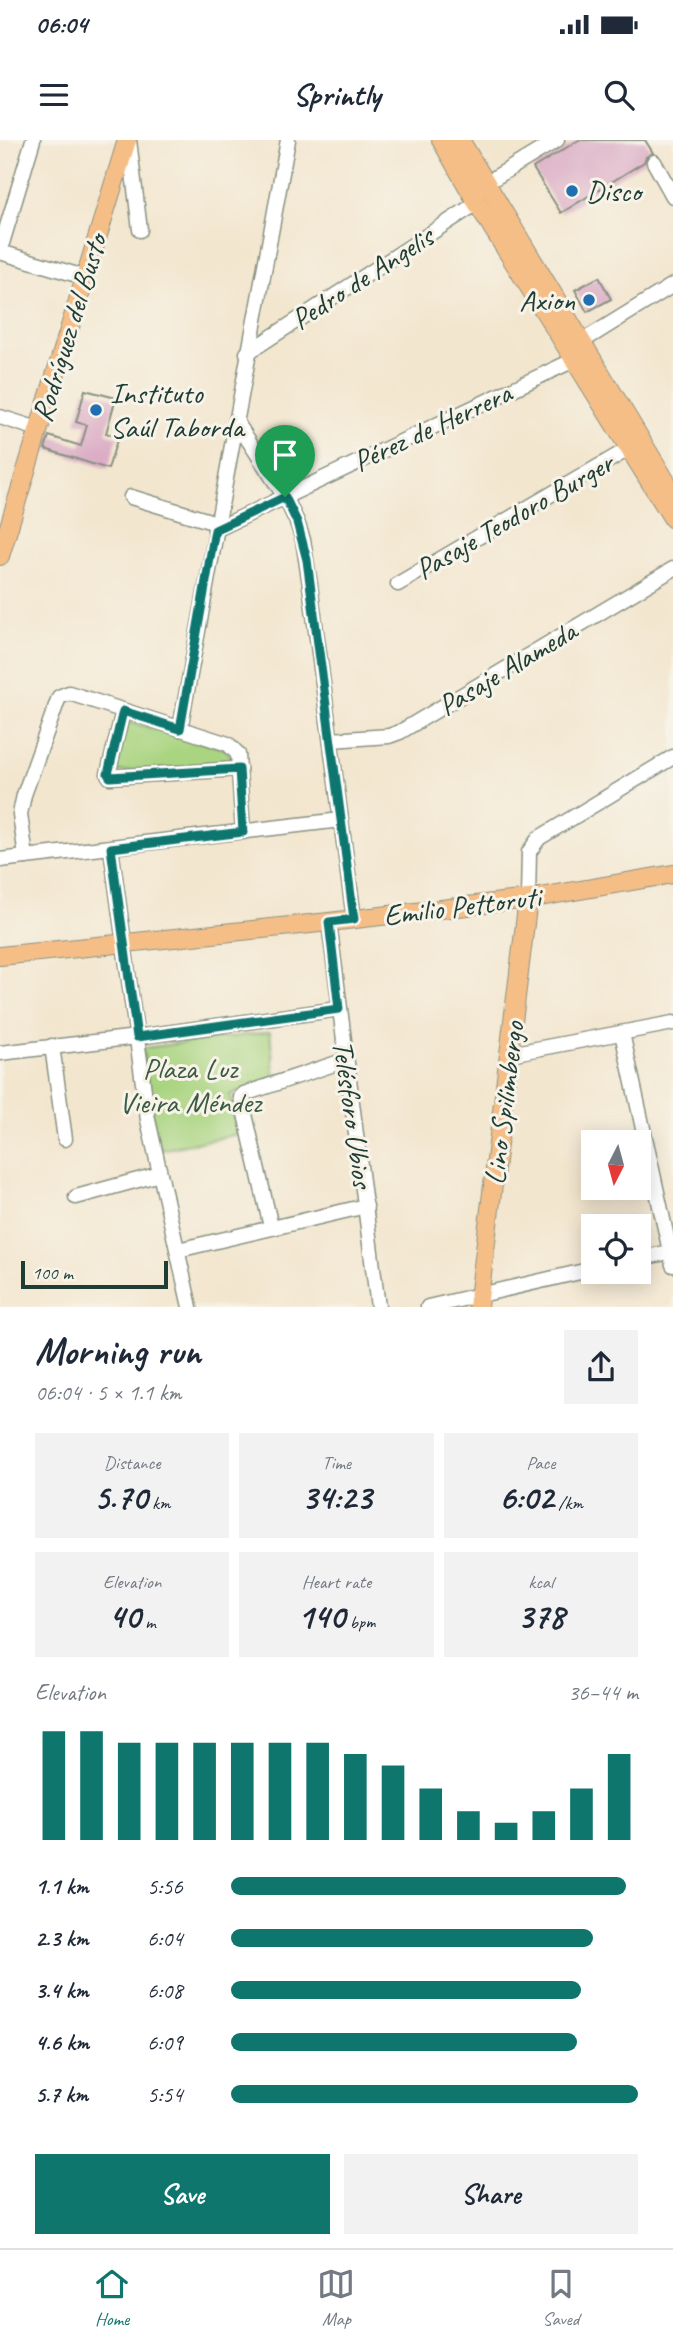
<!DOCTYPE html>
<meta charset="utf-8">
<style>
:root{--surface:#fff;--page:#f2f2f3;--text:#1f2937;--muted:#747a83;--line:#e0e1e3;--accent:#0f766e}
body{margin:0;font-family:Caveat,sans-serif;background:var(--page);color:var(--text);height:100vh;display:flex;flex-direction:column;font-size:26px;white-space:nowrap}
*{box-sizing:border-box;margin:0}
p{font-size:23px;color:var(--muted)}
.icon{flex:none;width:38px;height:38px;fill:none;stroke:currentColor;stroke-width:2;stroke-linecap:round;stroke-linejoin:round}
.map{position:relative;height:1167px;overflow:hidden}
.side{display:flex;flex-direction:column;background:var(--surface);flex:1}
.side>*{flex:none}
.needle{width:46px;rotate:186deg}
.buttons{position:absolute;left:581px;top:990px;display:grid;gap:14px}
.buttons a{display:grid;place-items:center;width:70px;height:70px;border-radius:0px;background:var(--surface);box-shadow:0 4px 18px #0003;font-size:35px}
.scale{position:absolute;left:21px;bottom:18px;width:147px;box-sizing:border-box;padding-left:7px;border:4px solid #1f3d34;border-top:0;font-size:19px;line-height:24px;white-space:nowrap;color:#1f3d34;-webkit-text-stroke:5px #f7f3e8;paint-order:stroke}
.pin{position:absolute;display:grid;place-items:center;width:60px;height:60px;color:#fff;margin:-72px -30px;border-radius:50% 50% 50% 0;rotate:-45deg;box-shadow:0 0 7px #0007}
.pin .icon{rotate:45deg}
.round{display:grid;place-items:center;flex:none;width:74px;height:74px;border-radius:0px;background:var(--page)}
.summary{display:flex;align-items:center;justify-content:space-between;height:119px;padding:0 35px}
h1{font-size:38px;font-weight:600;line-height:52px}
.metrics{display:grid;grid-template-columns:repeat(3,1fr);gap:10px;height:119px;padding:7px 35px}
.metrics div{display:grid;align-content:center;border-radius:0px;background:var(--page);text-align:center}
.metrics b{font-size:35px;font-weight:600}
.metrics small{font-size:19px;font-weight:400}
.metrics p{font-size:19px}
.chart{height:196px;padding:14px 35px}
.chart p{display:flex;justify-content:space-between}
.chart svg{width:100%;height:126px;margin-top:7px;stroke:var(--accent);stroke-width:6}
.button{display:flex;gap:14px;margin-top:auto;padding:14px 35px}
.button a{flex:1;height:80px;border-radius:0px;background:var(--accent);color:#fff;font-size:28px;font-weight:600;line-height:80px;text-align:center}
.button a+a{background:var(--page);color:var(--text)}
ul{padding:0 35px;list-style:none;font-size:23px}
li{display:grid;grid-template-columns:112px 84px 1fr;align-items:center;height:52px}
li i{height:18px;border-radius:9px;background:var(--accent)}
.status{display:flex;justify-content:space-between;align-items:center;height:49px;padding:0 35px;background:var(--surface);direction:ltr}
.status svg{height:19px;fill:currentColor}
header{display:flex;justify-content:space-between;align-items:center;height:91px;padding:0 35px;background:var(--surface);font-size:32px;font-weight:600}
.tabs{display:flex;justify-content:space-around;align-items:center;height:98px;border-top:2px solid var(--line);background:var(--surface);font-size:19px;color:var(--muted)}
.tabs a{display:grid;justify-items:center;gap:4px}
.tabs .current{color:var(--accent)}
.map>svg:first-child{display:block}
.green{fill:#a9d480;stroke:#64885a;stroke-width:2}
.building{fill:#dbaec6}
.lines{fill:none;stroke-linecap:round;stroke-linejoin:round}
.minor-casing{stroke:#899282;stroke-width:17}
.major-casing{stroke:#899282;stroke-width:20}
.minor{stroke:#fff;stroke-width:14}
.major{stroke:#f6be87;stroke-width:18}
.route-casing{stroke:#fff;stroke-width:14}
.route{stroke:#0f766e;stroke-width:9}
.poi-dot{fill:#1f6fb2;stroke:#f7f3e8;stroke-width:2.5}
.labels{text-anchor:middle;stroke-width:6;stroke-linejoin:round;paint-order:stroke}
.poi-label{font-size:30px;fill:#1f3d34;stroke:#f7f3e8;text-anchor:start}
.street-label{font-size:30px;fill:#1f3d34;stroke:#f7f3e8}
.park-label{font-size:30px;fill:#3b5b43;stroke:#f7f3e8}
</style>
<div class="status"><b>06:04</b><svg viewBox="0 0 49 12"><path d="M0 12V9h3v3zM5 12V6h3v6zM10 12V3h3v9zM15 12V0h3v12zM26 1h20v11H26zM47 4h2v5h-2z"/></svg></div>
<header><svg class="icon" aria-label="menu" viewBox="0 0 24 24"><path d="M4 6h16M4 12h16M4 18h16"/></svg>Sprintly<svg class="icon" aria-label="search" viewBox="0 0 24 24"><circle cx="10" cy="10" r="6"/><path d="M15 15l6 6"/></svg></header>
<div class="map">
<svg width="673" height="1167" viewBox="0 0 673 1167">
<rect width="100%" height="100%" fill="#f7f3e8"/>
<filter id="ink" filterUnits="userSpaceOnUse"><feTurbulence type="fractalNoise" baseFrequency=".0143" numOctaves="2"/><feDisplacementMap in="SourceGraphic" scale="14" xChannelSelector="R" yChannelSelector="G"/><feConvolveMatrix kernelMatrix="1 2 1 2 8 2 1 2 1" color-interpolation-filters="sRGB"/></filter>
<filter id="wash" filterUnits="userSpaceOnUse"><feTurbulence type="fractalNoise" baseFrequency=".00686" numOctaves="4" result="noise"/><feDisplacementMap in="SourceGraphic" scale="28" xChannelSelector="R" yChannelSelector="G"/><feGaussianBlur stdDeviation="1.57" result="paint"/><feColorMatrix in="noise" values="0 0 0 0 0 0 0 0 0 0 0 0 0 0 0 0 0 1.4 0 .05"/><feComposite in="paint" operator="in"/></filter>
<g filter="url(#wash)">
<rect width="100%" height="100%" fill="#f3e6cf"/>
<!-- green -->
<g class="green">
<path d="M123,580L226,609L236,627L113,632Z"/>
<path d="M270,892L275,939L230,955L238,994L161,1010L154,989L142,908Z"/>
</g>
<g id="blocks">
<!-- building -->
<g class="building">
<path d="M579,0H645L653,13L646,17L644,22L561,73L533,28Z"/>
<path d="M599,137L611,159L587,172L575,150Z"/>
<path d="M85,250L116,258L106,293L118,297L108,329L45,309L49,296L81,306L87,285L76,282Z"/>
</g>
</g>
</g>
<g filter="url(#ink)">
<use href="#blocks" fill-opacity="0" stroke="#899282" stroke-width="2"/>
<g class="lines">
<defs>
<g id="minor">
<path d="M129,0L140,90"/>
<path d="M654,22L673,56"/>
<path d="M478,48L557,0"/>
<path d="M0,110L33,0"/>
<path d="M0,112L84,137"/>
<path d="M581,202L673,145"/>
<path d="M247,213L477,63"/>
<path d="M0,277L38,289"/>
<path d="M236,281L285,357L297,382L303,400L310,445L354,779"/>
<path d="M131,357L216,383"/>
<path d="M215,390L574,220"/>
<path d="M398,444L630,308"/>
<path d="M123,571L108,634L110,637L239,629"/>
<path d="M180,589L288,0"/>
<path d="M331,600L389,596L400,592L673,429"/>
<path d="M111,708L148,980L190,1167"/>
<path d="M26,717L20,674L24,655L59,557L69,553L228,604L238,614L243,692"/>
<path d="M0,720L341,680"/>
<path d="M528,759L529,712L539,698L673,617"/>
<path d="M329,782L378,1167"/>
<path d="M622,893L673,1125"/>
<path d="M52,906L65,999"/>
<path d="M0,913L137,897L339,869"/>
<path d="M510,914L673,883"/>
<path d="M76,1057L160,1034"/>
<path d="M271,1087L241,957L244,954L346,920"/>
<path d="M178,1110L366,1066"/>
<path d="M639,1119L673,1111"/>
<path d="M428,1167L593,1129"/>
</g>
<g id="major">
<path d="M441,0L477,63L673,379"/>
<path d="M460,0L673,353"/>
<path d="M0,416L127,0"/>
<path d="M0,816L329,782L528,759L673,734"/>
<path d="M478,1167L528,759"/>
</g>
</defs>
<!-- minor casing -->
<use href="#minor" class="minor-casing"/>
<!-- major casing -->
<use href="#major" class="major-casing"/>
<!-- minor -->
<use href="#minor" class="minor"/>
<!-- major -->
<use href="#major" class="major"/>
</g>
</g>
<g class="lines" filter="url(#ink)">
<defs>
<path id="route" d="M285,357L297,382L307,420L354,779L329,782L339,869L137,897L111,708L243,692L239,629L110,637L108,634L123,571L180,589L215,390Z"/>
</defs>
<!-- route casing -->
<use href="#route" class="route-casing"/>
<!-- route -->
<use href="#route" class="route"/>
</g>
<!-- markers -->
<g class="poi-dot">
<circle cx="572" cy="51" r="7"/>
<circle cx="589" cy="160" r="7"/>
<circle cx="96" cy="270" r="7"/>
</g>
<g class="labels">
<!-- poi labels -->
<g class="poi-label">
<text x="586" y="61">Disco</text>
<text x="575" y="170" text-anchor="end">Axion</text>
<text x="110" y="263">Instituto<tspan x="110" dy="34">Saúl Taborda</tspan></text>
</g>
<!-- street labels -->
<g class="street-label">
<text transform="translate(362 138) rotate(-33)" y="10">Pedro de Angelis</text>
<text transform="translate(69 188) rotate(-73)" y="10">Rodríguez del Busto</text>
<text transform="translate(432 287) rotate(-25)" y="10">Pérez de Herrera</text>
<text transform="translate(514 376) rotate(-30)" y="10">Pasaje Teodoro Burger</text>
<text transform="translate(507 528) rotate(-31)" y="10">Pasaje Alameda</text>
<text transform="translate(462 766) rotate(-7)" y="10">Emilio Pettoruti</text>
<text transform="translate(504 963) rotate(-83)" y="10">Lino Spilimbergo</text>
<text transform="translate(353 974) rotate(82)" y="10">Telésforo Ubios</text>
</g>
<!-- park labels -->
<g class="park-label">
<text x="190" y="938">Plaza Luz<tspan x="190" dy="34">Vieira Méndez</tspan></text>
</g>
</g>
</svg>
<div class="buttons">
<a><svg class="needle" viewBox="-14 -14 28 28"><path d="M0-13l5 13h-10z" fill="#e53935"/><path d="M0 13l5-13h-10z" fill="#747a83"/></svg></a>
<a><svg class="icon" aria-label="locate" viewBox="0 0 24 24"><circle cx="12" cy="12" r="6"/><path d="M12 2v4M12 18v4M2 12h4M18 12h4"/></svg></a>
</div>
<div class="scale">100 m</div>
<div class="pin" style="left:285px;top:357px;background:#1e9e55"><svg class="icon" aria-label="arrive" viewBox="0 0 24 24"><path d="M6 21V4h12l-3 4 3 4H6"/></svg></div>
</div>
<section class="side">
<div class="summary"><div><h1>Morning run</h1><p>06:04 · 5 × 1.1 km</p></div><a class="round"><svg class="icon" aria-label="share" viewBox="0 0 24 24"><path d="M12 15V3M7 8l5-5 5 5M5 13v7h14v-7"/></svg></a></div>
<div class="metrics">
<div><p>Distance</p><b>5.70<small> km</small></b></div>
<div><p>Time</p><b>34:23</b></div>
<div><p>Pace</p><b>6:02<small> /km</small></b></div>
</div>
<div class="metrics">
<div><p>Elevation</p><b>40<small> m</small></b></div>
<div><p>Heart rate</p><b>140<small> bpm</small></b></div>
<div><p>kcal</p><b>378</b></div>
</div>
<div class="chart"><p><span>Elevation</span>36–44 m</p>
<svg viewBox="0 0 160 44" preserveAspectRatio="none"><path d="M5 44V6M15 44V6M25 44V10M35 44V10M45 44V10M55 44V10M65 44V10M75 44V10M85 44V14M95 44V18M105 44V26M115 44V34M125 44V38M135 44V34M145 44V26M155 44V14"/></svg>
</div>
<ul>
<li><b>1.1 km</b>5:56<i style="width:97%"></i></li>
<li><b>2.3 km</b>6:04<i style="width:89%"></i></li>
<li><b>3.4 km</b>6:08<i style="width:86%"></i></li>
<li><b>4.6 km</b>6:09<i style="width:85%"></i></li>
<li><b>5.7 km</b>5:54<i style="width:100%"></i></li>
</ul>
<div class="button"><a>Save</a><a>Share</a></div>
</section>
<nav class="tabs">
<a class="current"><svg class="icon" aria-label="home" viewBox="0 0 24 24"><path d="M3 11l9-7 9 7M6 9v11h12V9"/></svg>Home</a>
<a><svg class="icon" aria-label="map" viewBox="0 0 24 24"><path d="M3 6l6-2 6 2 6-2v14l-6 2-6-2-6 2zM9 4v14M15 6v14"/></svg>Map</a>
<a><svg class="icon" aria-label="saved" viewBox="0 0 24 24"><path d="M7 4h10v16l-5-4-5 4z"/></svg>Saved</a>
</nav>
